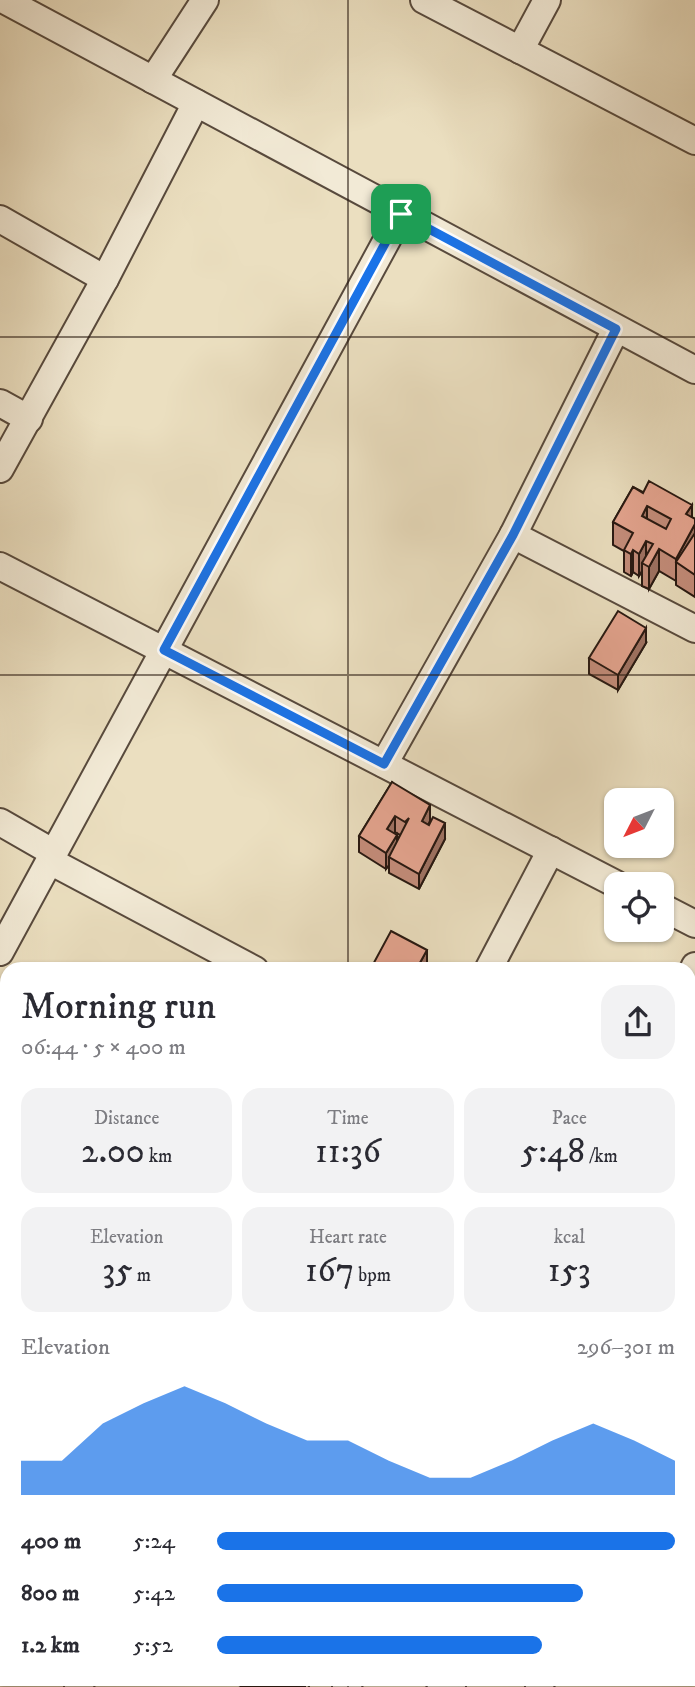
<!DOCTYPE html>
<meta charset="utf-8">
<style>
:root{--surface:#fff;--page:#f2f2f3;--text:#2b2b33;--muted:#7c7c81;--accent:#1a73e8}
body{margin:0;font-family:"IM FELL DW Pica",serif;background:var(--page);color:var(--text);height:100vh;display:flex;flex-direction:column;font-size:26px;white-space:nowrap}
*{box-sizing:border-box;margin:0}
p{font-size:23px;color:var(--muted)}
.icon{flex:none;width:38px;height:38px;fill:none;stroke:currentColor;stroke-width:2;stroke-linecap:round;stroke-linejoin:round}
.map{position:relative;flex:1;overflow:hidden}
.sheet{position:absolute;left:0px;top:962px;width:696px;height:724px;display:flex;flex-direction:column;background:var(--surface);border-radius:21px 21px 0 0;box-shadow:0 2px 5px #0004}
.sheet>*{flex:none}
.needle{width:46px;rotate:228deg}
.tools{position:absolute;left:604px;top:788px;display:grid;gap:14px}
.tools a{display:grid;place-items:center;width:70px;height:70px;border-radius:14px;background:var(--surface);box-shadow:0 2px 5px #0004;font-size:35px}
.pin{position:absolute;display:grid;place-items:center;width:60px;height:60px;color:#fff;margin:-30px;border-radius:14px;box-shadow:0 4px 10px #0006}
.round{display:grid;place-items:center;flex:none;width:74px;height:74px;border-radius:21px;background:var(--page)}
.summary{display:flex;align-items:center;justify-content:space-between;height:119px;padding:0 21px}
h1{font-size:38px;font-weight:600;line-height:52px}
.figures{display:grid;grid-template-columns:repeat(3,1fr);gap:10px;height:119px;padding:7px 21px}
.figures div{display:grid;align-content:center;border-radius:18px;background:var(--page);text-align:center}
.figures b{font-size:35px;font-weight:600}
.figures small{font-size:19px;font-weight:400}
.figures p{font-size:19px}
.chart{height:196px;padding:14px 21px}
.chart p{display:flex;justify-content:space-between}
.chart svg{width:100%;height:126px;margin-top:7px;fill:var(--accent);opacity:.7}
ul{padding:0 21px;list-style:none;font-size:23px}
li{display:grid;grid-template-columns:112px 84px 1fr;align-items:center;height:52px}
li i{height:18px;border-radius:9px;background:var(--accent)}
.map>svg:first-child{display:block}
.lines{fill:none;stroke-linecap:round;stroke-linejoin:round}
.minor-casing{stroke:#584a3d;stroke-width:30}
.minor{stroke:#f2ead6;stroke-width:26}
.wall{fill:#c48d7b;stroke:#271811;stroke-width:2;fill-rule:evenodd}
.shaded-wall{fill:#a07364;stroke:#271811;stroke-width:2}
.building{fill:#e4a48f;stroke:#271811;stroke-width:2;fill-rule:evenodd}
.route-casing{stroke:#fff;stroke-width:14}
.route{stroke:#1a73e8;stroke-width:9}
.grid{fill:none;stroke:#271811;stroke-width:2;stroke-opacity:0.55}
</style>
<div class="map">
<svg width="695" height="1687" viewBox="0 0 695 1687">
<rect width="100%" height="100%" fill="#ebdfc0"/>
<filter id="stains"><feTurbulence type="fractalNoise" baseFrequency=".00286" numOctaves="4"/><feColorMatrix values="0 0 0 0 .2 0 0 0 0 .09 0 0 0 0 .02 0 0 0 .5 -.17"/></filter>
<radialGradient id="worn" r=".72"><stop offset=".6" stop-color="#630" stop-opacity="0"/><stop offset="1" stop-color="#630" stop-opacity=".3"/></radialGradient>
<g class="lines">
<defs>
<g id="minor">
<path d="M4,0L695,370"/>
<path d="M424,0L695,141"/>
<path d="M520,50L547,0"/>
<path d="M153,80L205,0"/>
<path d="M0,219L105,279"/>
<path d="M0,403L29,419"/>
<path d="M0,469L105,279L196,103"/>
<path d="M513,535L695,629"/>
<path d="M0,566L616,884"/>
<path d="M384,764L513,535L616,329"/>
<path d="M0,822L54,853"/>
<path d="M50,861L255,970"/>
<path d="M662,907L695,924"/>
<path d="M0,952L401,214"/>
<path d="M488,970L551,850"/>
<path d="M690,976L695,966"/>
<path d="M690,1406L695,1408"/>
<path d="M0,1435L7,1438"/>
<path d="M439,1680L452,1687"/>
<path d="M78,1687L82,1680"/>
<path d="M346,1687L350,1680"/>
<path d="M539,1687L542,1680"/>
</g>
</defs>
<!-- minor casing -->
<use href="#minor" class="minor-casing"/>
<!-- minor -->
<use href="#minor" class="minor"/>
</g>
<!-- wall -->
<g class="wall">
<path d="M633,487L695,519V597L676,585V581L659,571L649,589L642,586V571L639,576L633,572L631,576L624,572V551L613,545V522Z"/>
<path d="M646,643L618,690L589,674V658Z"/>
<path d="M392,782L430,821L428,825L445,839L419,889L389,873V865L386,869L359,852V836ZM395,832L400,835L397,841L394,833Z"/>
<path d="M7,1504V1572L0,1567V1516Z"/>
<path d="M231,1680H312L309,1686L305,1683V1687H242Z"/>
</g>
<!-- shaded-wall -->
<g class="shaded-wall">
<path d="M692,505V527L686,514Z"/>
<path d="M647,506V529L642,516Z"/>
<path d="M695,524V547L676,562V581V559Z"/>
<path d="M646,541V564L642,563V571L639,576V554Z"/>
<path d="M659,549V571L649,589V567Z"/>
<path d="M633,550V572L631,576V554Z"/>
<path d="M646,628V643L618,690V675Z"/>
<path d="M430,805V821L422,837V821Z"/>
<path d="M395,816V832L387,845V829Z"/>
<path d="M445,823V839L419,889V874Z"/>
<path d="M397,835V851L389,857V865L386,869V853Z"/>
<path d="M427,950V965L424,970H416Z"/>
<path d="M7,1151V1173L0,1185V1162Z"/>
<path d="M2,1451V1473L0,1477V1454Z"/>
<path d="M299,1680H305V1687H295Z"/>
</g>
<!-- building -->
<g class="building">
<path d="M649,481L692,505L686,514L695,519V524L676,559L659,549L649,567L642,563L653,544L646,541L639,554L633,550L631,554L624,550L633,533L613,522L633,487L643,493ZM647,506L671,519L666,529L642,516Z"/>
<path d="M695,533V575L676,562Z"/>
<path d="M618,611L646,628L618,675L589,658Z"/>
<path d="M392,782L430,805L422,821L429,825L433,817L445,823L419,874L389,857L409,818L405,822L395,816L387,829L397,835L386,853L359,836Z"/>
<path d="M391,931L427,950L416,970H370Z"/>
<path d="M430,964L438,970H427Z"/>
<path d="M0,1092L7,1096V1151L0,1162Z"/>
<path d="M7,1504V1556L0,1552V1516Z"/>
<path d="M268,1680H299L295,1687H280Z"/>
</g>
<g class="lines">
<defs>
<path id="route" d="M401,214L616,329L513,535L384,764L164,650Z"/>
</defs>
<!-- route casing -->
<use href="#route" class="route-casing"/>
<!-- route -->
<use href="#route" class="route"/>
</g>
<!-- grid -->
<path class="grid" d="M348,0V970M0,337H695M0,675H695M0,1012H7M690,1012H695M0,1350H7M690,1350H695M348,1680V1687"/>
<rect width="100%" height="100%" filter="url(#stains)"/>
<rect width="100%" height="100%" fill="url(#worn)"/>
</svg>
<div class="tools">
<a><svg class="needle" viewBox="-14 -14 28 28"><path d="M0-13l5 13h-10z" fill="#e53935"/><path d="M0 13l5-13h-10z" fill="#7c7c81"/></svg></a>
<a><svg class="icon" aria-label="locate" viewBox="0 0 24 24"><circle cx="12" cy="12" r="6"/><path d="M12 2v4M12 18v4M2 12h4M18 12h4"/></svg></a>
</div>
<div class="pin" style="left:401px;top:214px;background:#1e9e55"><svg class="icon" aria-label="arrive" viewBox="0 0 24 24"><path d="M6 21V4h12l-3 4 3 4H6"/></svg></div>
<section class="sheet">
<div class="summary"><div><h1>Morning run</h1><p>06:44 · 5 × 400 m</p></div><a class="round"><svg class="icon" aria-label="share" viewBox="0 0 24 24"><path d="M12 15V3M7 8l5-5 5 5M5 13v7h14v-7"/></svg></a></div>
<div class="figures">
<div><p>Distance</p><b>2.00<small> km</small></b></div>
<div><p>Time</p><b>11:36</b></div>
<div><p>Pace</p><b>5:48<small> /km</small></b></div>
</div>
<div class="figures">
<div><p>Elevation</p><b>35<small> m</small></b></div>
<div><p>Heart rate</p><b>167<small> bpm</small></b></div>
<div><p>kcal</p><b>153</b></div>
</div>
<div class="chart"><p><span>Elevation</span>296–301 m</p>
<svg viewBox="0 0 160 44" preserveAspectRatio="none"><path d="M0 44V32L10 32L20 19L30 12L40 6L50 12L60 19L70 25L80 25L90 32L100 38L110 38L120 32L130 25L140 19L150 25L160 32V44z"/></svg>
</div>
<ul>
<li><b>400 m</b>5:24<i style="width:100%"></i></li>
<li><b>800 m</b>5:42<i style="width:80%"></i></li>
<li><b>1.2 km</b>5:52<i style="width:71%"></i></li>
</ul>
</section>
</div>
